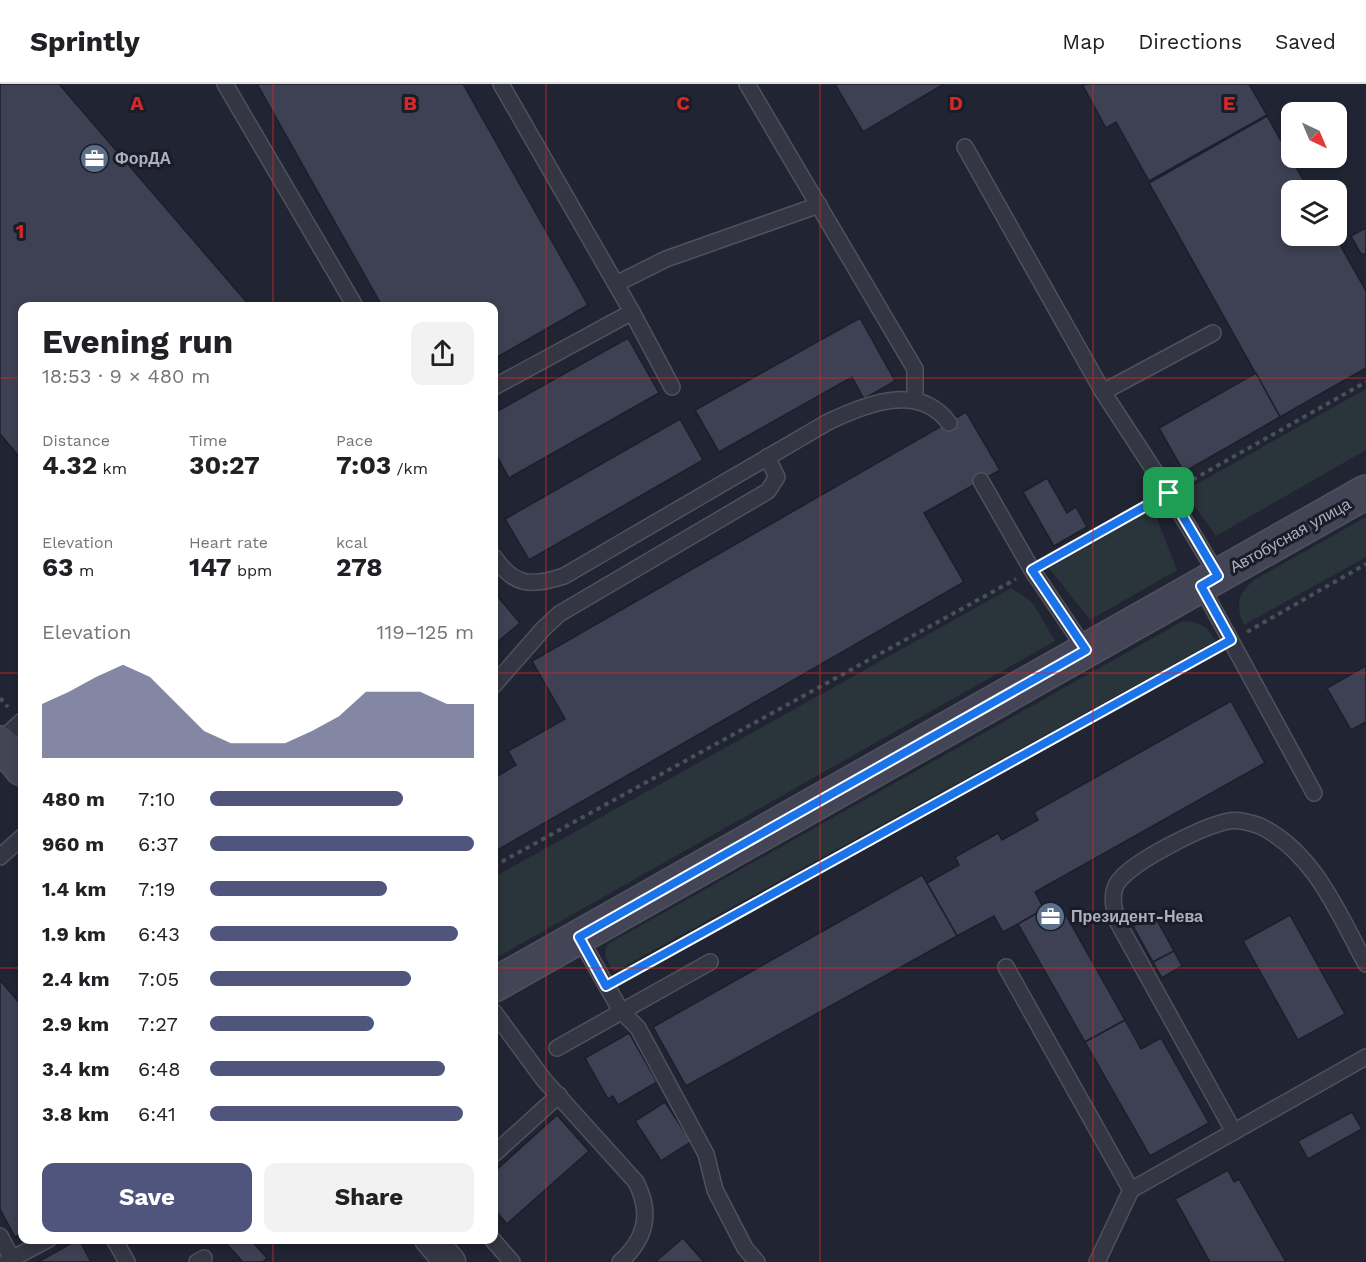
<!DOCTYPE html>
<meta charset="utf-8">
<style>
:root{--surface:#fff;--page:#f2f2f2;--text:#202124;--muted:#757577;--line:#e0e0e0;--accent:#50557d}
body{margin:0;font-family:"Work Sans",sans-serif;background:var(--page);color:var(--text);height:100vh;display:flex;flex-direction:column;font-size:22px;white-space:nowrap}
*{box-sizing:border-box;margin:0}
p{font-size:20px;color:var(--muted)}
.icon{flex:none;width:33px;height:33px;fill:none;stroke:currentColor;stroke-width:2;stroke-linecap:round;stroke-linejoin:round}
.map{position:relative;flex:1;overflow:hidden}
.side{position:absolute;left:18px;top:218px;width:480px;height:942px;display:flex;flex-direction:column;background:var(--surface);border-radius:12px;box-shadow:0 3px 9px #0003}
.side>*{flex:none}
.needle{width:39px;rotate:136deg}
.buttons{position:absolute;left:1281px;top:18px;display:grid;gap:12px}
.buttons a{display:grid;place-items:center;width:66px;height:66px;border-radius:12px;background:var(--surface);box-shadow:0 3px 9px #0003;font-size:30px}
.pin{position:absolute;display:grid;place-items:center;width:51px;height:51px;color:#fff;margin:-26px;border-radius:12px;box-shadow:0 3px 9px #0006}
.round{display:grid;place-items:center;flex:none;width:63px;height:63px;border-radius:12px;background:var(--page)}
.overview{display:flex;align-items:center;justify-content:space-between;height:102px;padding:0 24px}
h1{font-size:33px;font-weight:700;line-height:45px}
.figures{display:grid;grid-template-columns:repeat(3,1fr);gap:9px;height:102px;padding:6px 24px}
.figures div{display:grid;align-content:center}
.figures b{font-size:26px;font-weight:700}
.figures small{font-size:16px;font-weight:400}
.figures p{font-size:16px}
.chart{height:168px;padding:12px 24px}
.chart p{display:flex;justify-content:space-between}
.chart svg{width:100%;height:108px;margin-top:6px;fill:var(--accent);opacity:.7}
.action{display:flex;gap:12px;margin-top:auto;padding:12px 24px}
.action a{flex:1;height:69px;border-radius:12px;background:var(--accent);color:#fff;font-size:24px;font-weight:700;line-height:69px;text-align:center}
.action a+a{background:var(--page);color:var(--text)}
ul{padding:0 24px;list-style:none;font-size:20px}
li{display:grid;grid-template-columns:96px 72px 1fr;align-items:center;height:45px}
li i{height:15px;border-radius:8px;background:var(--accent)}
header{display:flex;align-items:center;gap:36px;box-sizing:border-box;height:84px;padding:0 30px;background:var(--surface);border-bottom:2px solid var(--line)}
header strong{font-size:28px}
nav{display:flex;gap:33px;margin-inline-start:auto;font-size:21px}
.map>svg:first-child{display:block}
.green{fill:#29353a}
.building{fill:#3e4153;stroke:#1c1e2a;stroke-width:1.5}
.lines{fill:none;stroke-linecap:round;stroke-linejoin:round}
.lane-casing{stroke:#4f515e;stroke-width:18}
.street-casing{stroke:#4f515e;stroke-width:33}
.secondary-casing{stroke:#4f515e;stroke-width:36}
.path{stroke:#465158;stroke-width:4;stroke-dasharray:4.5 4.5;stroke-linecap:butt}
.lane{stroke:#343643;stroke-width:15}
.street{stroke:#343643;stroke-width:30}
.secondary{stroke:#434556;stroke-width:33}
.route-casing{stroke:#fff;stroke-width:12}
.route{stroke:#1a73e8;stroke-width:8}
.grid{fill:none;stroke:#d62828;stroke-width:1.5;stroke-opacity:0.55}
.labels{text-anchor:middle;stroke-width:6;stroke-linejoin:round;paint-order:stroke}
.poi-label{font-size:16px;font-weight:bold;fill:#aeb0c0;stroke:#1a1c28;text-anchor:start}
.street-label{font-size:16px;fill:#aeb0c0;stroke:#1a1c28}
.grid-label{font-size:20px;text-anchor:middle;font-weight:bold;fill:#d62828;stroke:#1a1c28;stroke-width:6;stroke-linejoin:round;paint-order:stroke}
</style>
<header>
<strong>Sprintly</strong>
<nav><a>Map</a><a>Directions</a><a>Saved</a></nav>
</header>
<div class="map">
<svg width="1366" height="1178" viewBox="0 0 1366 1178">
<rect width="100%" height="100%" fill="#212432"/>
<!-- green -->
<g class="green">
<path d="M1366,305V366L1216,452L1184,407Z"/>
<path d="M1153,425L1177,486L1090,536L1049,484Z"/>
<path d="M1366,433V473L1244,541C1235,521 1238,510 1254,496Z"/>
<path d="M1011,504L1032,518L1055,557L494,875V793Z"/>
<path d="M1183,537C1200,538 1207,542 1216,557L614,888C608,878 602,871 608,860Z"/>
</g>
<!-- building -->
<g class="building">
<path d="M0,0H59L250,222H22V376L0,350Z"/>
<path d="M257,0H463L588,221L494,275V222H382Z"/>
<path d="M835,0H944L863,48Z"/>
<path d="M1086,0H1249L1267,31L1149,97L1116,38L1106,44L1083,2Z"/>
<path d="M1267,32L1309,106H1292V152H1335L1366,207V284L1280,333L1149,99Z"/>
<path d="M1366,144V170H1361L1351,152Z"/>
<path d="M860,234L895,297L864,315L852,293L719,368L695,326Z"/>
<path d="M628,254L659,309L509,394L494,367V329Z"/>
<path d="M1256,289L1280,333L1184,388L1159,344Z"/>
<path d="M966,328L1000,386L924,429L964,498L494,768V694L516,681L508,667L565,635L532,577Z"/>
<path d="M680,335L703,376L529,476L505,435Z"/>
<path d="M1047,394L1067,429L1076,423L1087,443L1054,462L1023,408Z"/>
<path d="M494,508L520,539L494,561Z"/>
<path d="M1366,582V638L1351,646L1327,604Z"/>
<path d="M1231,617L1265,679L1035,808L1044,825L1018,840L1003,848L994,832L957,852L927,799L959,781L955,773L998,749L1002,756L1038,736L1034,728Z"/>
<path d="M922,791L957,852L686,1002L653,943Z"/>
<path d="M1058,817L1125,936L1085,958L1018,840Z"/>
<path d="M1154,831L1174,867L1153,878L1133,842Z"/>
<path d="M1290,831L1345,930L1298,956L1243,857Z"/>
<path d="M1174,867L1182,882L1162,894L1153,878Z"/>
<path d="M0,896L22,922V1149L15,1153L0,1125Z"/>
<path d="M1125,936L1141,965L1161,954L1209,1039L1150,1072L1085,958Z"/>
<path d="M629,949L657,998L618,1021L613,1012L608,1015L585,974Z"/>
<path d="M665,1018L691,1058L661,1077L635,1037Z"/>
<path d="M1352,1028L1362,1045L1308,1075L1298,1057Z"/>
<path d="M557,1031L589,1067L507,1140L494,1125V1088Z"/>
<path d="M1228,1086L1234,1098L1239,1095L1286,1178H1210L1175,1115Z"/>
<path d="M683,1154L704,1178H655Z"/>
<path d="M79,1155L91,1178H38Z"/>
<path d="M222,1155H250L267,1174L263,1178H243Z"/>
</g>
<g class="lines">
<defs>
<g id="lane">
<path d="M225,0L355,222"/>
<path d="M747,0L915,285V315"/>
<path d="M965,63L1103,308L1163,400L1218,492"/>
<path d="M616,200L666,175L819,121"/>
<path d="M632,228L672,303"/>
<path d="M494,303L632,228L501,0"/>
<path d="M1103,308L1213,249"/>
<path d="M981,397L1032,486L1086,566"/>
<path d="M494,473C514,502 531,503 564,492L828,338C866,320 919,298 949,339"/>
<path d="M1201,502L1314,709"/>
<path d="M494,601L543,545L559,530L768,407L777,393L767,373"/>
<path d="M0,657L22,637"/>
<path d="M0,773L22,753"/>
<path d="M579,853L621,927L638,944L706,1070L715,1106L745,1164L757,1178"/>
<path d="M1006,883L1131,1106L1097,1178"/>
<path d="M494,928L544,996L636,1098C652,1129 646,1155 620,1178"/>
<path d="M557,964L710,878"/>
<path d="M1234,1048L1117,837C1114,825 1110,809 1118,798C1133,777 1203,742 1229,737C1237,735 1252,739 1260,742C1315,769 1338,829 1366,880"/>
<path d="M494,1070L559,1011"/>
<path d="M1131,1106L1366,973"/>
<path d="M0,1152L12,1175"/>
<path d="M114,1155L127,1178"/>
<path d="M492,1155L512,1178"/>
<path d="M6,1178L49,1155"/>
<path d="M197,1178L204,1174"/>
</g>
<path id="street" d="M430,1155L450,1178"/>
<g id="secondary">
<path d="M0,659L22,685"/>
<path d="M494,901L1366,408"/>
</g>
</defs>
<!-- lane casing -->
<use href="#lane" class="lane-casing"/>
<!-- street casing -->
<use href="#street" class="street-casing"/>
<!-- secondary casing -->
<use href="#secondary" class="secondary-casing"/>
<!-- path -->
<g class="path">
<path d="M1185,400L1366,298"/>
<path d="M1049,477L1152,419"/>
<path d="M1247,548L1366,480"/>
<path d="M0,614L8,623"/>
<path d="M494,782L1016,495"/>
<path d="M622,893L1214,566"/>
</g>
<!-- lane -->
<use href="#lane" class="lane"/>
<!-- street -->
<use href="#street" class="street"/>
<!-- secondary -->
<use href="#secondary" class="secondary"/>
</g>
<g class="lines">
<defs>
<path id="route" d="M1169,409L1218,492L1201,502L1231,556L606,902L579,853L1086,566L1032,486Z"/>
</defs>
<!-- route casing -->
<use href="#route" class="route-casing"/>
<!-- route -->
<use href="#route" class="route"/>
</g>
<!-- grid -->
<path class="grid" d="M273,0V222M546,0V1178M820,0V1178M1093,0V1178M0,294H22M494,294H1366M0,589H22M494,589H1366M0,884H22M494,884H1366M273,1155V1178"/>
<!-- icons -->
<defs>
<symbol id="office-disc" viewBox="-11 -11 22 22"><circle r="9.5" fill="#5c6f8a" stroke="#1a1c28"/><path d="M-6-3h4V-5.5h4V-3h4V5H-6ZM-1-4.5V-3h2v-1.5ZM-6 0V1H6V0Z" fill="#fff"/></symbol>
</defs>
<g fill-rule="evenodd">
<use href="#office-disc" x="78" y="58" width="33" height="33"/>
<use href="#office-disc" x="1034" y="816" width="33" height="33"/>
</g>
<g class="labels">
<!-- poi labels -->
<g class="poi-label">
<text x="115" y="80">ФорДА</text>
<text x="1071" y="838">Президент-Нева</text>
</g>
<!-- street labels -->
<g class="street-label">
<text transform="translate(1290 451) rotate(-29)" y="6">Автобусная улица</text>
</g>
</g>
<g class="grid-label">
<text x="137" y="26">A</text>
<text x="410" y="26">B</text>
<text x="683" y="26">C</text>
<text x="956" y="26">D</text>
<text x="1229" y="26">E</text>
<text x="20" y="154">1</text>
</g>
</svg>
<div class="buttons">
<a><svg class="needle" viewBox="-14 -14 28 28"><path d="M0-13l5 13h-10z" fill="#e53935"/><path d="M0 13l5-13h-10z" fill="#757577"/></svg></a>
<a><svg class="icon" aria-label="layers" viewBox="0 0 24 24"><path d="M12 4l9 5-9 5-9-5zM3 14l9 5 9-5"/></svg></a>
</div>
<div class="pin" style="left:1169px;top:409px;background:#1e9e55"><svg class="icon" aria-label="arrive" viewBox="0 0 24 24"><path d="M6 21V4h12l-3 4 3 4H6"/></svg></div>
<section class="side">
<div class="overview"><div><h1>Evening run</h1><p>18:53 · 9 × 480 m</p></div><a class="round"><svg class="icon" aria-label="share" viewBox="0 0 24 24"><path d="M12 15V3M7 8l5-5 5 5M5 13v7h14v-7"/></svg></a></div>
<div class="figures">
<div><p>Distance</p><b>4.32<small> km</small></b></div>
<div><p>Time</p><b>30:27</b></div>
<div><p>Pace</p><b>7:03<small> /km</small></b></div>
</div>
<div class="figures">
<div><p>Elevation</p><b>63<small> m</small></b></div>
<div><p>Heart rate</p><b>147<small> bpm</small></b></div>
<div><p>kcal</p><b>278</b></div>
</div>
<div class="chart"><p><span>Elevation</span>119–125 m</p>
<svg viewBox="0 0 160 44" preserveAspectRatio="none"><path d="M0 44V22L10 17L20 11L30 6L40 11L50 22L60 33L70 38L80 38L90 38L100 33L110 27L120 17L130 17L140 17L150 22L160 22V44z"/></svg>
</div>
<ul>
<li><b>480 m</b>7:10<i style="width:73%"></i></li>
<li><b>960 m</b>6:37<i style="width:100%"></i></li>
<li><b>1.4 km</b>7:19<i style="width:67%"></i></li>
<li><b>1.9 km</b>6:43<i style="width:94%"></i></li>
<li><b>2.4 km</b>7:05<i style="width:76%"></i></li>
<li><b>2.9 km</b>7:27<i style="width:62%"></i></li>
<li><b>3.4 km</b>6:48<i style="width:89%"></i></li>
<li><b>3.8 km</b>6:41<i style="width:96%"></i></li>
</ul>
<div class="action"><a>Save</a><a>Share</a></div>
</section>
</div>
